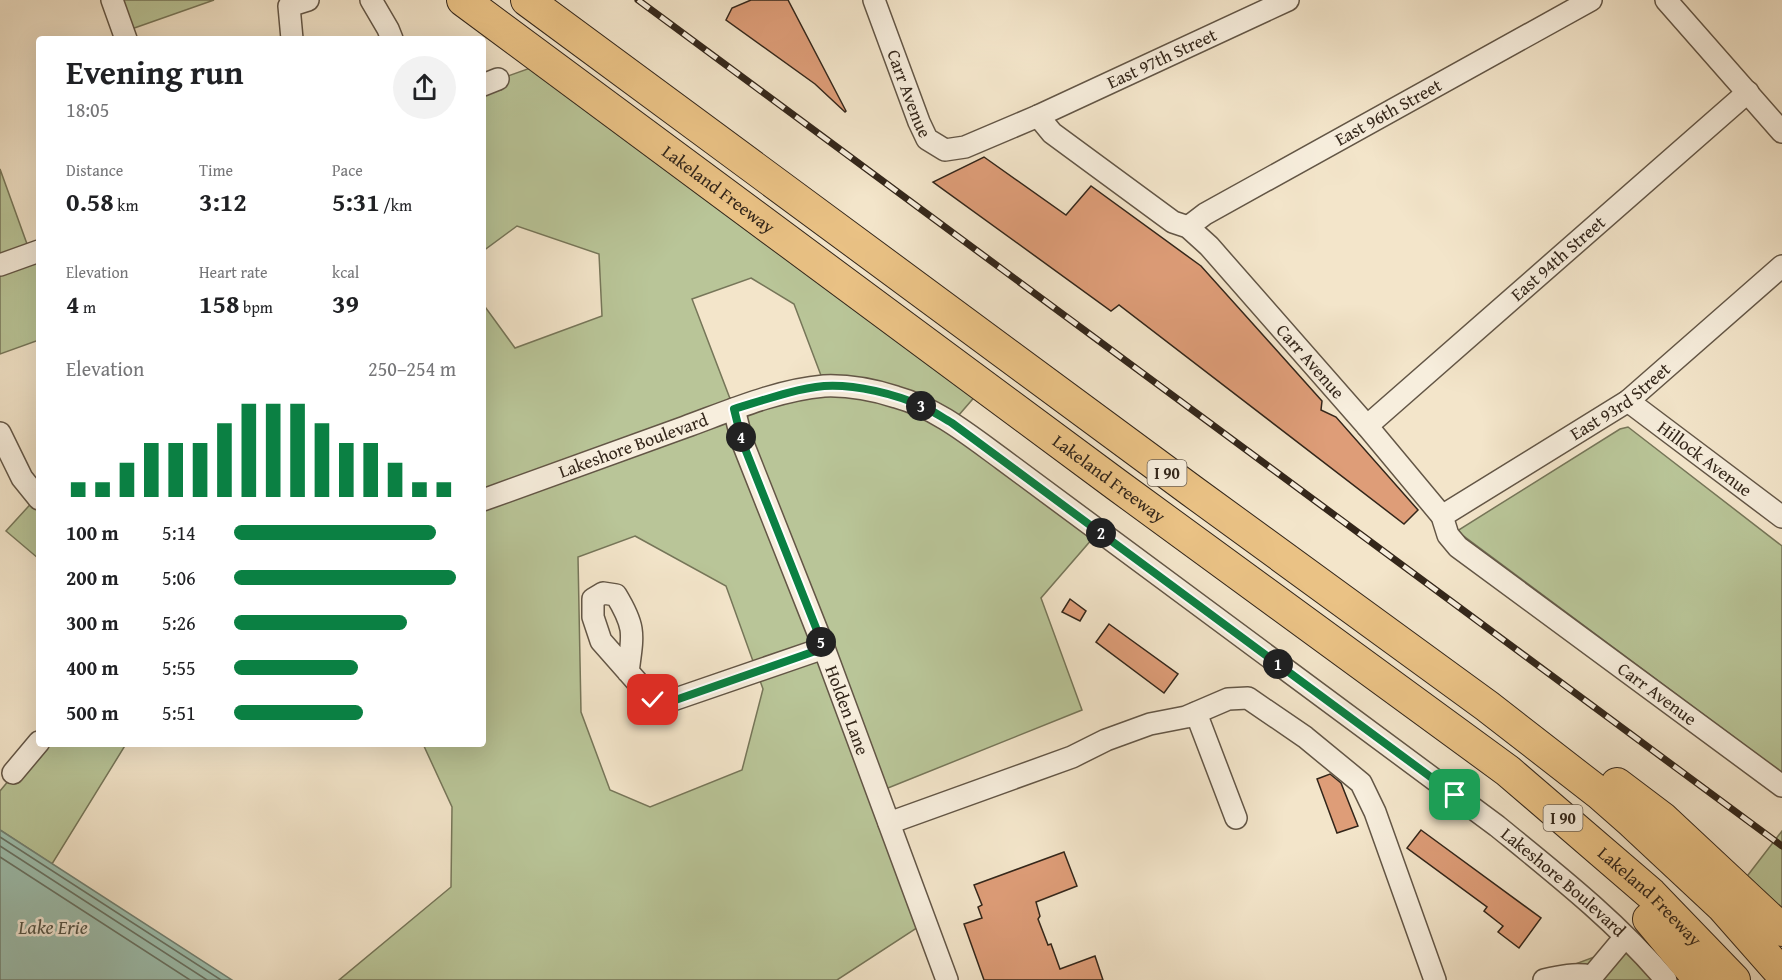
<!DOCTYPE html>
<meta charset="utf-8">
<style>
:root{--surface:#fff;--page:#f2f2f2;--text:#202124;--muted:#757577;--accent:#0b8043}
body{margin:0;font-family:"Gentium Book Plus",serif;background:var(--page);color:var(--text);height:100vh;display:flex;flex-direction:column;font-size:22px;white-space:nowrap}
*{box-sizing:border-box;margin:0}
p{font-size:20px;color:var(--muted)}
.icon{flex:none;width:33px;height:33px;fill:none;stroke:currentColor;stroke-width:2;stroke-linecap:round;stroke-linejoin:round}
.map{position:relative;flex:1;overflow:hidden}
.drawer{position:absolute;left:36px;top:36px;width:450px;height:711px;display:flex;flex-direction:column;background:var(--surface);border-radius:6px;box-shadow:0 6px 24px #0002}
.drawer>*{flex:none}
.pin{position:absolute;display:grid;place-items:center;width:51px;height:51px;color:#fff;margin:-26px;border-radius:12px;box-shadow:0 3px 9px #0006}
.km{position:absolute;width:30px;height:30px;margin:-15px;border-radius:50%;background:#222;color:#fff;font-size:16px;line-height:30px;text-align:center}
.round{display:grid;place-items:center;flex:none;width:63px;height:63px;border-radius:32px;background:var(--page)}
.headline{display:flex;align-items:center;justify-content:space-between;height:102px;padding:0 30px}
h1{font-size:33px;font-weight:600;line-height:45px}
.metrics{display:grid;grid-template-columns:repeat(3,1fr);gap:9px;height:102px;padding:6px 30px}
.metrics div{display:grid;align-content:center}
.metrics b{font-size:26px;font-weight:600}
.metrics small{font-size:16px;font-weight:400}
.metrics p{font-size:16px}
.chart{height:168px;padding:12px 30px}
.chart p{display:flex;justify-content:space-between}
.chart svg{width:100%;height:108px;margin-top:6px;stroke:var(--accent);stroke-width:6}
ul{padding:0 30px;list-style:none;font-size:20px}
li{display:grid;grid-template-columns:96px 72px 1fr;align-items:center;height:45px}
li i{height:15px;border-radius:8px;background:var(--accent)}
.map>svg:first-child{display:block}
.green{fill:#b9c598;stroke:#767659;stroke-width:1.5;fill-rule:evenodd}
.water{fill:#9dc0b0;stroke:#738274;stroke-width:1.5}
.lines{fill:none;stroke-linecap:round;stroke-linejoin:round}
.shore{stroke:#687365;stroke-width:1.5}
.building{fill:#de9d78;stroke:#33261a;stroke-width:1.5}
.minor-casing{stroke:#635646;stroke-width:24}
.highway-casing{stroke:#33261a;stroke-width:34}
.minor{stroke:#f7eedd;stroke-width:21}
.highway{stroke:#eac285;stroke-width:32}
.rail-casing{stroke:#33261a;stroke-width:7}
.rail{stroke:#f7eedd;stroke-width:4.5;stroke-dasharray:14;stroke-linecap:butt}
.route-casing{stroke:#fff;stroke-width:12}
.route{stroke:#0b8043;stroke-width:8}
.labels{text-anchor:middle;stroke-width:5;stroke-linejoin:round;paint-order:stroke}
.shield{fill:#f7eedd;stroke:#6e6254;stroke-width:1.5}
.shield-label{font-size:16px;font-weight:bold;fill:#33261a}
.street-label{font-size:18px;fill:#33261a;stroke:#f7eedd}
.water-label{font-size:20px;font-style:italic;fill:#535447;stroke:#f7eedd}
</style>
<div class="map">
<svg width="1782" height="980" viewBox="0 0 1782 980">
<rect width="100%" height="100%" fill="#f3e5ca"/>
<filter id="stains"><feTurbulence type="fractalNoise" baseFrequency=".00333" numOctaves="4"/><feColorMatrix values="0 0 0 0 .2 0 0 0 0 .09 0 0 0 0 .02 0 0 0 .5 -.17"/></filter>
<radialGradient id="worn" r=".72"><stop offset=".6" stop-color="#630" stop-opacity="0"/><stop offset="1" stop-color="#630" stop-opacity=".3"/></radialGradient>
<!-- green -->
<g class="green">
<path d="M112,0H214L123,32Z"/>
<path d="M547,62L984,386L952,423L1099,531L1041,598L1082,710L878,792L926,922L837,980H339L451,887L452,807L423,744H483V304L515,348L602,316L599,254L517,226L483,251V85ZM751,278L794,304L825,386L734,409L692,299ZM635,536L726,586L763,689L742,770L650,807L610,790L581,712L578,557Z"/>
<path d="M0,169L31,255L39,253V340L0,354Z"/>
<path d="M1628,427L1782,546V773L1457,531L1620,429Z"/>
<path d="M37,497L39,499V559L6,531Z"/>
<path d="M39,744H126L52,864L0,830V791Z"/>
<path d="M1782,831V930L1738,888Z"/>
<path d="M1621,947L1655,980H1557L1559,970Z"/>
</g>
<!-- water -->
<path class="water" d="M0,830L232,980H0Z"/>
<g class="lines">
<!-- shore -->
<g class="shore">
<path d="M0,837L221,980"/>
<path d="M0,846L207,980"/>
<path d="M0,857L190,980"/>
</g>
</g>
<!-- building -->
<g class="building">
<path d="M751,0H788L846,111L845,112L815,84L726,20L732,8Z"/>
<path d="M984,157L1066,215L1091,186L1201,266L1322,401L1321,410L1336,417L1418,510L1404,524L1119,305L1111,311L933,182Z"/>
<path d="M1070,599L1086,611L1080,621L1062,612Z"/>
<path d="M1109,624L1178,674L1164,693L1096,642Z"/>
<path d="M1330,774L1341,783L1358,826L1337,833L1317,779Z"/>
<path d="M1421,830L1541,918L1519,948L1498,932L1503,926L1484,911L1487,907L1407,848Z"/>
<path d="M1064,852L1077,886L1036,902L1040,916L1038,919L1048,945L1051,944L1060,969L1095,956L1103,980H984L964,924L982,918L978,907L982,905L974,885Z"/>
</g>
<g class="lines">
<defs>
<g id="minor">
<path d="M112,0L126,39"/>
<path d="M371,0L388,29L392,39"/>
<path id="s1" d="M874,0L919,122L927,139L945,150L965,147L1038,116L1288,0"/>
<path d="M1666,0L1782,132"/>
<path d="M292,39L289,6L308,0"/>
<path d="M483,85L498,79"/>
<path id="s2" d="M1038,116L1052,133L1173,222L1188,227L1209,246L1367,426L1442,516L1448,535L1458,547L1782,786"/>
<path id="s3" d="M1188,227L1205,214L1591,0"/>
<path d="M0,265L39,251"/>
<path id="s4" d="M1628,401L1782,517"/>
<path id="s5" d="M734,409L742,441L824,648L947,980"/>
<path id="s6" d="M1367,426L1748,92"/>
<path d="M0,433L22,478L39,499"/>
<path id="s7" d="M483,500C550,476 617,451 685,427C729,411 777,390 824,386C848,385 874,390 896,397C936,408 969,435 1002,459L1497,826C1556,874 1617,922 1666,980"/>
<path id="s8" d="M1442,516L1628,401L1782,266"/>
<path d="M628,672C633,634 636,628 616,595L603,593L593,599V617L601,641L653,700L664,703L824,648"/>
<path d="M1196,713L1236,818"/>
<path d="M13,773L39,742"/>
<path d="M889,823L1072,757L1106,740L1150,724L1186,717L1228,699L1248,698L1305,737L1361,783L1375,812L1435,980"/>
<path d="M1544,980C1561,976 1575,973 1591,976"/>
<path d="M1589,980L1625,937"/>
</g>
<g id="highway">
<path id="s9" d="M463,0L1117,485L1508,771L1651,894L1734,980"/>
<path d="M527,0L1192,491L1487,706L1599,793L1632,822L1722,906L1782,974"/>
<path d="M1617,784L1662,818L1782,930"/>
<path d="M1649,919L1700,980"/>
</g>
</defs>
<!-- minor casing -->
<use href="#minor" class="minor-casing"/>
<!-- highway casing -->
<use href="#highway" class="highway-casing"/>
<!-- minor -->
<use href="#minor" class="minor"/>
<!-- highway -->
<use href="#highway" class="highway"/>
<defs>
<path id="rail" d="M638,0L1782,846"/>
</defs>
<!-- rail casing -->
<use href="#rail" class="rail-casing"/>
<!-- rail -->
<use href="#rail" class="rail"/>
</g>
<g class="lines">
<defs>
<path id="route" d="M653,700L664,704L824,648L742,441L734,409C764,400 794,389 824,386C855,384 896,394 924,407C933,411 943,418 952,423L1455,795"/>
</defs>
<!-- route casing -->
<use href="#route" class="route-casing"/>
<!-- route -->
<use href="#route" class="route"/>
</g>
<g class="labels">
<!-- shield labels -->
<g class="shield">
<rect x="1147.5" y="460" width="39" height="26" rx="4.5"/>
<rect x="1543.5" y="805" width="39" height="26" rx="4.5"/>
</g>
<g class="shield-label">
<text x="1167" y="479">I 90</text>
<text x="1563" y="824">I 90</text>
</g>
<!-- street labels -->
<g class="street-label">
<text dy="6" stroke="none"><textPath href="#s1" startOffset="406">East 97th Street</textPath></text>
<text dy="6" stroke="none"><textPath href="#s1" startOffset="100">Carr Avenue</textPath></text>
<text dy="6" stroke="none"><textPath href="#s3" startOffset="231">East 96th Street</textPath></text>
<text dy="6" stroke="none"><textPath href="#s9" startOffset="318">Lakeland Freeway</textPath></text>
<text dy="6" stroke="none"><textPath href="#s6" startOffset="254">East 94th Street</textPath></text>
<text dy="6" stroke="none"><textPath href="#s2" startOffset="370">Carr Avenue</textPath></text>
<text dy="6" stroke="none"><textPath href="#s8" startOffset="212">East 93rd Street</textPath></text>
<text dy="6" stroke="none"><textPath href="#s7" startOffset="160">Lakeshore Boulevard</textPath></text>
<text dy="6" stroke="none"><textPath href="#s4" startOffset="96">Hillock Avenue</textPath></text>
<text dy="6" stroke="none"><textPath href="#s9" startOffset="804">Lakeland Freeway</textPath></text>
<text dy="6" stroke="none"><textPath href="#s2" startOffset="856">Carr Avenue</textPath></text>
<text dy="6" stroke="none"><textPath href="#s5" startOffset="322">Holden Lane</textPath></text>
<text dy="6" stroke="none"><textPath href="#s7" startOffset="1260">Lakeshore Boulevard</textPath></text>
<text dy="6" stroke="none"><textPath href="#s9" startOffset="1488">Lakeland Freeway</textPath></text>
</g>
<!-- water labels -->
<g class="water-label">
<text x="53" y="934">Lake Erie</text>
</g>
</g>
<rect width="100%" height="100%" filter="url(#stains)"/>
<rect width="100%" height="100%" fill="url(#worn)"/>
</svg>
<div class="pin" style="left:1455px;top:795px;background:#1e9e55"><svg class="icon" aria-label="arrive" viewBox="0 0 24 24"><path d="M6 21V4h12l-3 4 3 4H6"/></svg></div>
<div class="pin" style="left:653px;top:700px;background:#d93025"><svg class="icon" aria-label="check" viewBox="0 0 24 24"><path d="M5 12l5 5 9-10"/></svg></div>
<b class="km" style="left:1278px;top:664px">1</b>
<b class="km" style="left:1101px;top:533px">2</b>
<b class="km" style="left:921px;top:406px">3</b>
<b class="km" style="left:741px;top:437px">4</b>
<b class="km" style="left:821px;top:642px">5</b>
<section class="drawer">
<div class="headline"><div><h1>Evening run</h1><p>18:05</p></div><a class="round"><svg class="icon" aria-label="share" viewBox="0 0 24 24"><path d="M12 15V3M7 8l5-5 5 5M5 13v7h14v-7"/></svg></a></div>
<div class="metrics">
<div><p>Distance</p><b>0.58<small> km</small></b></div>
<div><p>Time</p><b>3:12</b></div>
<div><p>Pace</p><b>5:31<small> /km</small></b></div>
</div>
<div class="metrics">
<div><p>Elevation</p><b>4<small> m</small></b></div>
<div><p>Heart rate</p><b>158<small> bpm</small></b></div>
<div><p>kcal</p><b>39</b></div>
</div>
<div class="chart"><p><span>Elevation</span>250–254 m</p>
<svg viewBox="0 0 160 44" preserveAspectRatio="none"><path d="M5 44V38M15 44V38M25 44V30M35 44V22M45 44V22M55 44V22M65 44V14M75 44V6M85 44V6M95 44V6M105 44V14M115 44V22M125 44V22M135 44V30M145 44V38M155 44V38"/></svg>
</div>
<ul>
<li><b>100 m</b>5:14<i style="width:91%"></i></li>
<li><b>200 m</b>5:06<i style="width:100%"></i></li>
<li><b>300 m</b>5:26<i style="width:78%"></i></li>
<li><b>400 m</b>5:55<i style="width:56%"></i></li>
<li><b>500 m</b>5:51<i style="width:58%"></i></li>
</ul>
</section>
</div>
